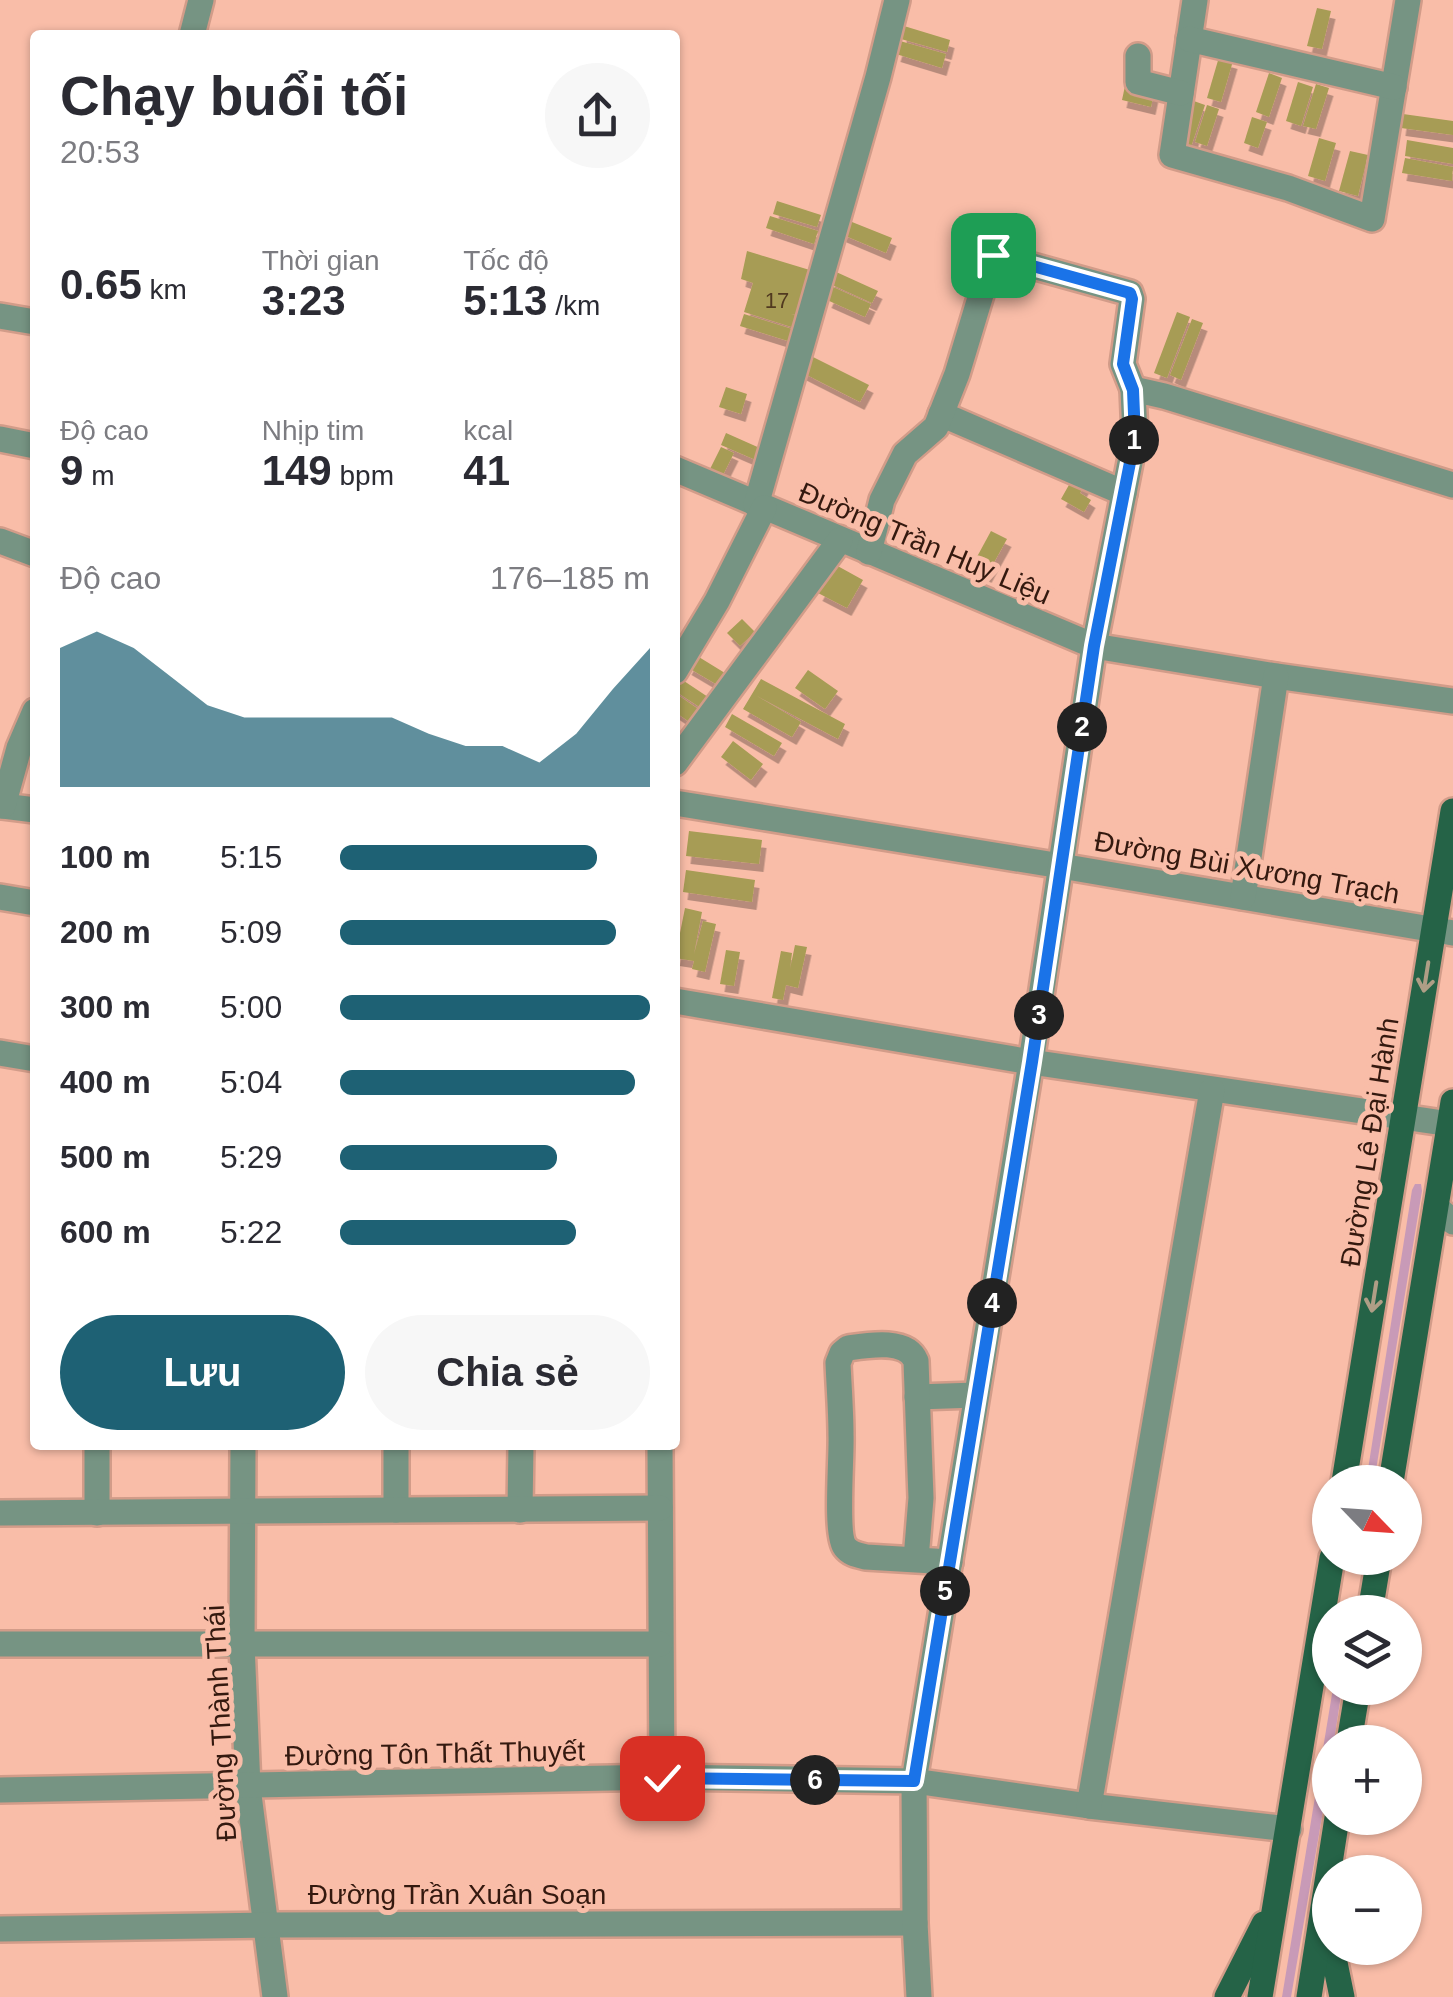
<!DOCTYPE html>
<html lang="vi">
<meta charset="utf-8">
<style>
:root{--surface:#fff;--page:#f7f7f7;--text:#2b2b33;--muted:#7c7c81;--accent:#1e6174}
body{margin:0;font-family:Helvetica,sans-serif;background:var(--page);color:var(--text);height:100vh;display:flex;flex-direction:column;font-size:38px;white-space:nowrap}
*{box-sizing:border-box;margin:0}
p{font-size:32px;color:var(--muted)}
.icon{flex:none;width:55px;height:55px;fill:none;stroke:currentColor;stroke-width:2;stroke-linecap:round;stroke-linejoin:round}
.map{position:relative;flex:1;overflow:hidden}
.side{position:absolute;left:30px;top:30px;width:650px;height:1420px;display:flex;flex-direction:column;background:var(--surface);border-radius:10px;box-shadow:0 2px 8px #0004}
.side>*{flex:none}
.needle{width:65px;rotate:115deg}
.tools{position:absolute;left:1312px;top:1465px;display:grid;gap:20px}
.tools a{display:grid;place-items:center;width:110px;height:110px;border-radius:50%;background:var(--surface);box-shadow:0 2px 8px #0004;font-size:50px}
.pin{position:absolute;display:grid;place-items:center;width:85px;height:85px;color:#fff;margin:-42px;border-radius:20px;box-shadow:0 5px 15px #0006}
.km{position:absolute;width:50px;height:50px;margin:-25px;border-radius:50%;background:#222;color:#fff;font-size:28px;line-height:50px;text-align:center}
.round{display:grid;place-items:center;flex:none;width:105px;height:105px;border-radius:52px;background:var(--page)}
.head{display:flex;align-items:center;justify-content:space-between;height:170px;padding:0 30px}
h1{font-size:55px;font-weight:800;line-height:75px}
.metrics{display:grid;grid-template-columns:repeat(3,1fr);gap:15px;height:170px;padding:10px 30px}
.metrics div{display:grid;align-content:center}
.metrics b{font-size:42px;font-weight:800}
.metrics small{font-size:28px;font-weight:400}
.metrics p{font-size:28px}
.chart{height:280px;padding:20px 30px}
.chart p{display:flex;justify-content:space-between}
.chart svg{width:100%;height:180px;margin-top:10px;fill:var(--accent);opacity:.7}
.button{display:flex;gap:20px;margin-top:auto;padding:20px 30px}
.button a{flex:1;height:115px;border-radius:60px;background:var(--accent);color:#fff;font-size:40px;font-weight:800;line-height:115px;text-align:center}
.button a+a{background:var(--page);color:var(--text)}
ul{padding:0 30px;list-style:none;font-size:32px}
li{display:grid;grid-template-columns:160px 120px 1fr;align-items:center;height:75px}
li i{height:25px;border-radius:12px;background:var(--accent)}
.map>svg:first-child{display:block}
.green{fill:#c89ab7}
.building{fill:#a79c54;filter:url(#shadow)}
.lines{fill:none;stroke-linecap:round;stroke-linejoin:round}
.minor-casing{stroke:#d29c89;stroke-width:30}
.major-casing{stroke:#d29c89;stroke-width:30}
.minor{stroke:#769483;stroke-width:25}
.major{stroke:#256347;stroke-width:25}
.oneway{stroke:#af9e86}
.route-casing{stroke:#fff;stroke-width:20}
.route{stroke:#1a73e8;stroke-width:12}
.labels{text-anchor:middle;stroke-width:10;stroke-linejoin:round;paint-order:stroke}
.number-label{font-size:22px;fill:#513a20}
.street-label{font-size:28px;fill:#34190f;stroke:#f9bda8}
</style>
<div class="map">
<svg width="1453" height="1997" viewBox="0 0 1453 1997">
<defs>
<filter id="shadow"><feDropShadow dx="4.5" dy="8" stdDeviation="0" flood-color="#0004"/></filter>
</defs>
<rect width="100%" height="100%" fill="#f9bda8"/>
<!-- green -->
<g class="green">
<path d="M1415,1184H1421L1422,1191L1374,1482H1366L1412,1190Z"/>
<path d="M1333,1688H1342L1334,1742H1330L1328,1782L1291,1997H1282Z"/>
</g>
<!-- building -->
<g class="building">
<path d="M1317,8L1331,11L1322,49L1307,46Z"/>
<path d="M904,26L950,40L947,52L901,39Z"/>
<path d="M900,41L946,54L942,68L896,54Z"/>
<path d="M1219,57L1233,61L1221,102L1207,98Z"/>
<path d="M1269,73L1282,78L1269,117L1256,112Z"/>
<path d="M1298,82L1313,87L1301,126L1286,121Z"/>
<path d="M1316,84L1329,88L1316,129L1303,126Z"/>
<path d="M1125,86L1154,93L1151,107L1122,100Z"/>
<path d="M1191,100L1205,105L1191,147L1185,144Z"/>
<path d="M1207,105L1219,109L1207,146L1195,142Z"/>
<path d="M1403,114L1453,121V135L1401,128Z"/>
<path d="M1252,117L1267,122L1258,148L1244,143Z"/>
<path d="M1319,138L1336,143L1325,181L1308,176Z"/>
<path d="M1407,140L1453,148V164L1405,156Z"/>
<path d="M1350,151L1368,155L1358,196L1339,191Z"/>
<path d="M1405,158L1453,167L1452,181L1402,173Z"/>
<path d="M777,201L821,215L817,227L773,214Z"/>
<path d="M770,216L818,231L814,244L766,228Z"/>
<path d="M847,220L892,238L886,253L841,234Z"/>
<path d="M747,251L813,271L801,316L791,314L805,319L801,330L744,312L753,283L741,279Z"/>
<path d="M834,271L878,291L872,303L828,283Z"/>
<path d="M833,287L871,304L865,317L827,300Z"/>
<path d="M1177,312L1190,317L1167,378L1154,373Z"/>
<path d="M744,314L792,329L788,341L740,326Z"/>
<path d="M1192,319L1203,323L1181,380L1170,375Z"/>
<path d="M809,355L869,385L860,402L801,372Z"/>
<path d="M726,387L747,394L741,414L719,407Z"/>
<path d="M726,433L762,449L758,461L721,445Z"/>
<path d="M721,447L734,453L721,479L708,473Z"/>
<path d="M1074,476L1086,483L1080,493L1091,500L1084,512L1061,499Z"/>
<path d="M991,531L1007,539L987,575L972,566Z"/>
<path d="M834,564L863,580L847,608L818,593Z"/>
<path d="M742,619L755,632L740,646L727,633Z"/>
<path d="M694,654L733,678L726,690L687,667Z"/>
<path d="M808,670L838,691L825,709L795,688Z"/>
<path d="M678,677L714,701L707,712L675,691V681Z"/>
<path d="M761,679L845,724L838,739L757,696L801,722L792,737L743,709Z"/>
<path d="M675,693L701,711L691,723L675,712Z"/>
<path d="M732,714L782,743L774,756L725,727Z"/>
<path d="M733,741L763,764L751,780L721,757Z"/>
<path d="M689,831L762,840L759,864L686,856Z"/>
<path d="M686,870L755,880L752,902L683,892Z"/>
<path d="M685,908L702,912L694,954L703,921L716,924L705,972L692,969L694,961L675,958Z"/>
<path d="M795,945L807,947L798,988L786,985L783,1000L772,998L781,951L792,953L790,969Z"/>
<path d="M726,950L740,952L734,986L720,984Z"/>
</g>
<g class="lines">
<defs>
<g id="minor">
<path d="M1195,0L1172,155L1288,188L1372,219L1408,0"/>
<path d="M192,35L201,0"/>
<path d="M1189,39L1394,87"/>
<path d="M1138,56V82L1181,93"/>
<path d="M0,316L35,322"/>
<path d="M941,414L1124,493"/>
<path d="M0,439L35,446"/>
<path d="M675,469L1094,646L1276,676L1453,701"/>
<path d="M756,505L878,77L897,0"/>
<path d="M0,541L35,554"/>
<path d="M869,552L882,500L905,454L936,427L957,374L993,255L1130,293L1132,299L1123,364L1133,389"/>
<path d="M675,671L717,601L764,508"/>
<path d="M675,763L840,540"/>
<path d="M0,802L3,806L35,810"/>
<path d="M675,803L1061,866L1453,933"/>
<path d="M3,806L19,748L35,711"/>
<path d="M0,897L35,903"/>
<path d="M1243,897L1276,676"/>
<path d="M675,1001L1031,1062L1450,1124"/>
<path d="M0,1053L35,1059"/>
<path d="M1436,1207L1453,1222"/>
<path d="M917,1397L976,1395"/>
<path d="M97,1445V1513"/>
<path d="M243,1445L242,1644L248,1787L275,1997"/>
<path d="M660,1445L662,1777"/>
<path d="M396,1510V1445"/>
<path d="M520,1510L521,1445"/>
<path d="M0,1513L660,1508"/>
<path d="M916,1559L921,1498L916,1361C907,1338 868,1345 848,1348L842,1353L838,1363C839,1387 841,1411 841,1435C842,1456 835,1534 845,1547C850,1554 858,1555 866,1557L950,1562"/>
<path d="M0,1644H660"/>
<path d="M0,1790L662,1777L914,1781L1089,1806L1289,1829"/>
<path d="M1089,1806L1212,1090"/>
<path d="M0,1929L266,1925L915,1923"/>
<path d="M919,1997L915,1923L914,1781L1031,1062L1094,646L1135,437L1133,389L1164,396L1453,485"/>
</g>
<g id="major">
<path d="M1344,1482L1453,811"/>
<path d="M1391,1482L1453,1102"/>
<path d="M1370,1612L1379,1558"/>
<path d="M1349,1742L1358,1688"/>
<path d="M1332,1948L1342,1997"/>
<path d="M1227,1997L1264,1924"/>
<path d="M1260,1997L1332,1558"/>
<path d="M1309,1997L1337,1818"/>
</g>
</defs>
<!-- minor casing -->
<use href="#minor" class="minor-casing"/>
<!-- major casing -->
<use href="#major" class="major-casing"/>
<!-- minor -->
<use href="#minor" class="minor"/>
<!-- major -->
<use href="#major" class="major"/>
</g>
<!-- one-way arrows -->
<defs><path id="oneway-shaft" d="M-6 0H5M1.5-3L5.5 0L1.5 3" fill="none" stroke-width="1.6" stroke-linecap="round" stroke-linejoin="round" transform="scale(2.5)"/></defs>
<g class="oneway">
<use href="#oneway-shaft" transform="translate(1426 977) rotate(99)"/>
<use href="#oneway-shaft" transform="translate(1374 1297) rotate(99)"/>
</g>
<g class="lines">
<defs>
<path id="route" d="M662,1778L914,1781L1032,1062L1094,646L1135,437L1133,390L1123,364L1132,299L1130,293L993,255"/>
</defs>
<!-- route casing -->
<use href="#route" class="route-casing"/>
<!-- route -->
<use href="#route" class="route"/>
</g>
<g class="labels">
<!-- number labels -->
<g class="number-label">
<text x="777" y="308">17</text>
</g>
<!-- street labels -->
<g class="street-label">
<text transform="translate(925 543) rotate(23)" y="10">Đường Trần Huy Liệu</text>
<text transform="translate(1247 867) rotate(10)" y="10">Đường Bùi Xương Trạch</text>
<text transform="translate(1369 1142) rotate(-81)" y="10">Đường Lê Đại Hành</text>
<text transform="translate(220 1723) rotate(-93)" y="10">Đường Thành Thái</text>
<text transform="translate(435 1753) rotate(-1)" y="10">Đường Tôn Thất Thuyết</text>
<text x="457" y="1904">Đường Trần Xuân Soạn</text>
</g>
</g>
</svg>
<div class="tools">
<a><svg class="needle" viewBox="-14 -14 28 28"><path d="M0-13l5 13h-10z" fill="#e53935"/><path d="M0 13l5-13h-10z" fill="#7c7c81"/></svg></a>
<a><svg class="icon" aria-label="layers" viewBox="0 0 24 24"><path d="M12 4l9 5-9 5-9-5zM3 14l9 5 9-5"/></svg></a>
<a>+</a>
<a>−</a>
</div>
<div class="pin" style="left:993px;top:255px;background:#1e9e55"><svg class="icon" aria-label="arrive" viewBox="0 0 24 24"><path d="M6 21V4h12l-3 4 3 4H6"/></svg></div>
<div class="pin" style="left:662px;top:1778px;background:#d93025"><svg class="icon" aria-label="check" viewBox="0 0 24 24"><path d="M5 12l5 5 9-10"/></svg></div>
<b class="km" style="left:1134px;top:440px">1</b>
<b class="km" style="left:1082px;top:727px">2</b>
<b class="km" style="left:1039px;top:1015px">3</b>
<b class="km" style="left:992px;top:1303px">4</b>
<b class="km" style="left:945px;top:1591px">5</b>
<b class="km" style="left:815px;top:1780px">6</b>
<section class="side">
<div class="head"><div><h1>Chạy buổi tối</h1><p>20:53</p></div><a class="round"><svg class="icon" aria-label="share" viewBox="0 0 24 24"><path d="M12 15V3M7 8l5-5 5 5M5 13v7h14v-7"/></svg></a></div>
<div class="metrics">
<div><b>0.65<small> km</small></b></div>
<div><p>Thời gian</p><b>3:23</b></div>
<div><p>Tốc độ</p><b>5:13<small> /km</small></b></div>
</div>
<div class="metrics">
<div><p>Độ cao</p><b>9<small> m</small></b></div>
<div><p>Nhịp tim</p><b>149<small> bpm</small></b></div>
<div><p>kcal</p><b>41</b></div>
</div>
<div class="chart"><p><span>Độ cao</span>176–185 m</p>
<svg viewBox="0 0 160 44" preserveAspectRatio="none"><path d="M0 44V10L10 6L20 10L30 17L40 24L50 27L60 27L70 27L80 27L90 27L100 31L110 34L120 34L130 38L140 31L150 20L160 10V44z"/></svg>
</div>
<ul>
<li><b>100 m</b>5:15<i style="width:83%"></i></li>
<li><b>200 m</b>5:09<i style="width:89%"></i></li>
<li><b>300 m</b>5:00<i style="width:100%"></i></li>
<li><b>400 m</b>5:04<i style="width:95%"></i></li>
<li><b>500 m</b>5:29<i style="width:70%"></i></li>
<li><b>600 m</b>5:22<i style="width:76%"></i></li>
</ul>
<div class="button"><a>Lưu</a><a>Chia sẻ</a></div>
</section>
</div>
